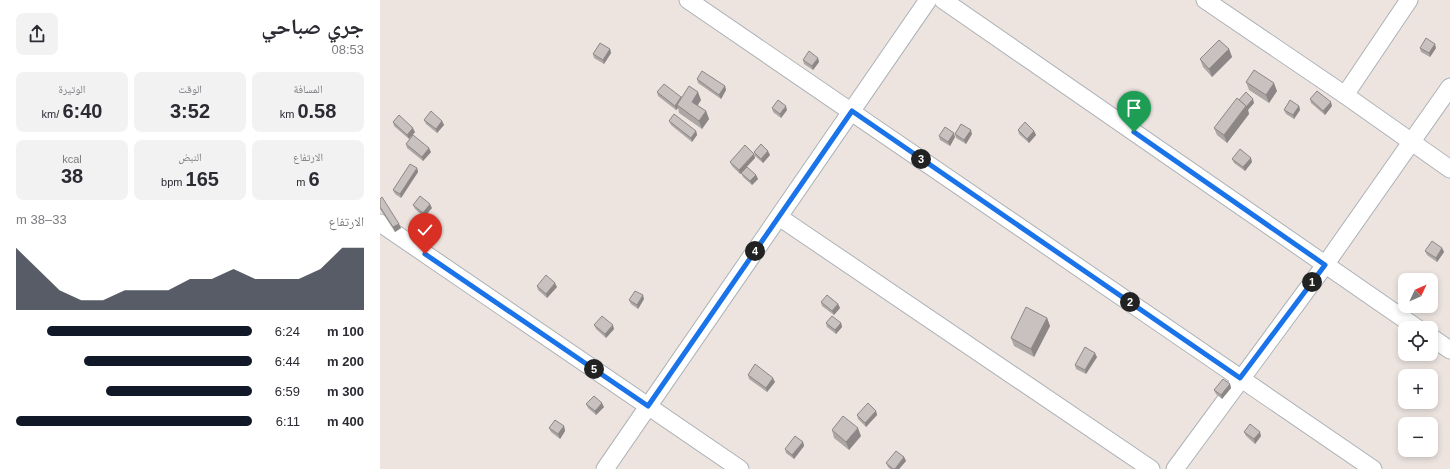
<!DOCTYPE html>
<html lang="ar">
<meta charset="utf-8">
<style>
:root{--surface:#fff;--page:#f2f2f3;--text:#2b2b33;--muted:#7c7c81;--accent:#111827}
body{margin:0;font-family:Helvetica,"Noto Naskh Arabic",sans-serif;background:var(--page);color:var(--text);direction:rtl;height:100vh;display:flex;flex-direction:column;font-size:15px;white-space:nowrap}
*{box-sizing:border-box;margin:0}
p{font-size:13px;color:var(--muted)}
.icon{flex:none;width:22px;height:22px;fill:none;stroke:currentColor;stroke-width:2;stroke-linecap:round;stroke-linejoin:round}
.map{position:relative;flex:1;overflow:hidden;direction:ltr}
.panel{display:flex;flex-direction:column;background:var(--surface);width:380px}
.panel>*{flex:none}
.needle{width:26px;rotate:46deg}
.buttons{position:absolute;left:1018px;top:273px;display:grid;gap:8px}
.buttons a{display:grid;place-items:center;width:40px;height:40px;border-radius:8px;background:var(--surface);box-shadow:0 2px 6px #0003;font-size:20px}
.pin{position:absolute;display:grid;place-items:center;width:34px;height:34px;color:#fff;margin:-41px -17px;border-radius:50% 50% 50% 0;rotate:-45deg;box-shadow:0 0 4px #0007}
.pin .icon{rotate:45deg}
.km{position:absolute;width:20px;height:20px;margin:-10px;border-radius:50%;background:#222;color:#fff;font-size:11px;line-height:20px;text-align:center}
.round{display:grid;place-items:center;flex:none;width:42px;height:42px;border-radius:8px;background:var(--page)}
.summary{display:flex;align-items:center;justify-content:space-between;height:68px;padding:0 16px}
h1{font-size:22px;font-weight:800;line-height:30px}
.figures{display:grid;grid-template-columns:repeat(3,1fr);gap:6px;height:68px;padding:4px 16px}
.figures div{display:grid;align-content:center;border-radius:8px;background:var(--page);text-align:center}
.figures b{font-size:20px;font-weight:800}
.figures small{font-size:11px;font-weight:400}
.figures p{font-size:11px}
.chart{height:112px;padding:8px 16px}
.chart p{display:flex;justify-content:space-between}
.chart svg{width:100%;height:72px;margin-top:4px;fill:var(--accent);opacity:.7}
ul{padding:0 16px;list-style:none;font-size:13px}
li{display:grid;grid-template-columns:64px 48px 1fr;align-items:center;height:30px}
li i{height:10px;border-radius:5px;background:var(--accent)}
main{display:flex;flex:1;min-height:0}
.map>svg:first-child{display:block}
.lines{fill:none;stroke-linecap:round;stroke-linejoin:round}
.minor-casing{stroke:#acb2b7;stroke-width:19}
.minor{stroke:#fff;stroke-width:17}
.wall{fill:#aca6a4}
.shaded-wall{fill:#8c8786}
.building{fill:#c8c1bf;stroke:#8c8786}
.route-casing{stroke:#fff;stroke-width:8}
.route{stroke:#1a73e8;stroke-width:5}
</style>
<main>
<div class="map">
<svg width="1070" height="469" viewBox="0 0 1070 469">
<rect width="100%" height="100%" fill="#ede4e0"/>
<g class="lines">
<defs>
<g id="minor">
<path d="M308,0L993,469"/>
<path d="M563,0L1037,328"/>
<path d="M825,0L965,95L1070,169"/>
<path d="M965,95L1029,0"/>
<path d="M399,217L771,469"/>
<path d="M0,223L360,469"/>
<path d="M1051,337L1070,350"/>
<path d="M225,469L548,0"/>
<path d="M795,469L945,265L1070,87"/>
</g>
</defs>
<!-- minor casing -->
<use href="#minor" class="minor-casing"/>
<!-- minor -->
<use href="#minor" class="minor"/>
</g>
<!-- wall -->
<g class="wall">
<path d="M1040,48H1056L1050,57L1041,52Z"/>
<path d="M230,49L231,53L224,64L214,58L213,54Z"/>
<path d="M849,49L852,57L832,77L823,67L820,59Z"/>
<path d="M438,58L439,62L433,70L424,64L423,60Z"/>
<path d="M317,79L345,86L346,90L341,99L318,83Z"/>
<path d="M866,82L897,91L889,103L869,90Z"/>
<path d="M277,92L321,100L317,105L326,111L329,119L322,129L299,113L298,108L296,110L278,96Z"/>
<path d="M930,99L952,106L945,115L931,103Z"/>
<path d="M859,100L874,103L868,110L869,114L847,143L837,135L834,128Z"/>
<path d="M919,106L920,110L914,119L906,114L904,110Z"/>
<path d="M392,108L407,110L401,118L393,112Z"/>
<path d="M44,120L62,121L64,125L57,133L46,124Z"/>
<path d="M289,121L316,131L317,135L312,142L291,125Z"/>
<path d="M13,122L35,132L29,139L14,126Z"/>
<path d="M638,130L654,131L656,135L649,143L639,134Z"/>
<path d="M575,134H592L586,144L576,138Z"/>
<path d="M559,136L575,137L570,146L560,140Z"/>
<path d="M26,144L51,152L43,161L27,148Z"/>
<path d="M374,152L390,155L383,163L375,156Z"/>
<path d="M374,154L375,158L360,174L352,166L350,162Z"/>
<path d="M852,159L872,162L865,171L854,163Z"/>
<path d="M37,168L38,172L21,198L15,194L13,190Z"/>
<path d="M361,173L376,175L378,179L372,185L363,177Z"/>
<path d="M0,199L19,224L21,228L15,232L0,209Z"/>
<path d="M33,205L52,208L44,217L35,209Z"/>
<path d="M1062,248L1064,252L1057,262L1047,255L1045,251Z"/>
<path d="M157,286L177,287L167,298L158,290Z"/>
<path d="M264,299L258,309L251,304L249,300Z"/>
<path d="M441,302L458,304L460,308L454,315L442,306Z"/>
<path d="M667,318L670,326L654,357L634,346L631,338Z"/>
<path d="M446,323H461L462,327L456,334L447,327Z"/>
<path d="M214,325L234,329L226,338L216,329Z"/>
<path d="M717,357L706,374L696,369L695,365Z"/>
<path d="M368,375L395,382L387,392L369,379Z"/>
<path d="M850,384L851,388L842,399L836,394L834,390Z"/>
<path d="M206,404L224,407L216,415L208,408Z"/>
<path d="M496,411L497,415L486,427L478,419L477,415Z"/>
<path d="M184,426L185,431L180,439L171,432L169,428Z"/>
<path d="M452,430L481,436L469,450L454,438Z"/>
<path d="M864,432L881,436L875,444L866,436Z"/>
<path d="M423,442L424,446L414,459L406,453L405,449Z"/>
<path d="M524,457L526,461L519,469H510L508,467L506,463Z"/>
</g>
<!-- shaded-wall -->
<g class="shaded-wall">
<path d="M1055,44L1056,48L1050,57L1049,53Z"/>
<path d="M230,49L231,53L224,64L223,60Z"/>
<path d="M849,49L852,57L832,77L829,69Z"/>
<path d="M438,58L439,62L433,70L432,66Z"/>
<path d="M894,83L897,91L889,103L886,95Z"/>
<path d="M345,86L346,90L341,99L339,95Z"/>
<path d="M318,92L321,100L315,110L312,102Z"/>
<path d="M301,97L297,105L298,108L296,110L295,106Z"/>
<path d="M873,99L874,103L868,110L869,114L847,143L844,135L866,106Z"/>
<path d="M951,102L952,106L945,115L943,111Z"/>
<path d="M406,106L407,110L401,118L400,114Z"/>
<path d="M919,106L920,110L914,119L913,115Z"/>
<path d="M326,111L329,119L322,129L319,121Z"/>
<path d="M62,121L64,125L57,133L56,129Z"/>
<path d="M33,128L35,132L29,139L27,135Z"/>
<path d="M591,130L592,134L586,144L584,140Z"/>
<path d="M316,131L317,135L312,142L311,138Z"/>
<path d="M654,131L656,135L649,143L647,139Z"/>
<path d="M574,133L575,137L570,146L568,142Z"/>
<path d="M49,148L51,152L43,161L42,157Z"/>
<path d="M388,151L390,155L383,163L381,159Z"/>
<path d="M374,154L375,158L360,174L359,170Z"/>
<path d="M871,158L872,162L865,171L863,167Z"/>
<path d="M37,168L38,172L21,198L20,194Z"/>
<path d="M376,175L378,179L372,185L370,181Z"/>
<path d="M50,204L52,208L44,217L43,213Z"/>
<path d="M19,224L21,228L15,232L13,227Z"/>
<path d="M1062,248L1064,252L1057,262L1056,258Z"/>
<path d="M175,283L177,287L167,298L166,294Z"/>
<path d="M263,295L264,299L258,309L257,305Z"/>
<path d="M458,304L460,308L454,315L452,311Z"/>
<path d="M667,318L670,326L654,357L651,349Z"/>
<path d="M461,323L462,327L456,334L455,330Z"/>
<path d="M233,325L234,329L226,338L225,334Z"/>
<path d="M715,353L717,357L706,374L705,370Z"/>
<path d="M393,378L395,382L387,392L386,388Z"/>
<path d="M850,384L851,388L842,399L841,395Z"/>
<path d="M222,403L224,407L216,415L215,411Z"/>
<path d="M496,411L497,415L486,427L485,423Z"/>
<path d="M184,426L185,431L180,439L178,434Z"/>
<path d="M478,428L481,436L469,450L466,442Z"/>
<path d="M880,432L881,436L875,444L874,439Z"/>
<path d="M423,442L424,446L414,459L412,455Z"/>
<path d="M524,457L526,461L519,469H515Z"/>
</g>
<!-- building -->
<g class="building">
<path d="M1046,38L1055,44L1049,53L1040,48Z"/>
<path d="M839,40L849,49L829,69L820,59Z"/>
<path d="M220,43L230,49L223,60L213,54Z"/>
<path d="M429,51L438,58L432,66L423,60Z"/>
<path d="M874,70L894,83L886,95L866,82Z"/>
<path d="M322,71L345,86L339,95L317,79Z"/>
<path d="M284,84L301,97L295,106L277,92Z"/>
<path d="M309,86L318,92L312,102L326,111L319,121L297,105Z"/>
<path d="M937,91L951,102L943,111L930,99Z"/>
<path d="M866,92L873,99L866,107V106L859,100Z"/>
<path d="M857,98L866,106L844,135L834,128Z"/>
<path d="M398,100L406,106L400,114L392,108Z"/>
<path d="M910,100L919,106L913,115L904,110Z"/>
<path d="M51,111L62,121L56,129L44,120Z"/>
<path d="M294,114L316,131L311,138L289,121Z"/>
<path d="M19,115L33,128L27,135L13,122Z"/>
<path d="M645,122L654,131L647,139L638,130Z"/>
<path d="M581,124L591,130L584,140L575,134Z"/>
<path d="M565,127L574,133L568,142L559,136Z"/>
<path d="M33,135L49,148L42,157L26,144Z"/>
<path d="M381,144L388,151L381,159L374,152Z"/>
<path d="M365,145L374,154L359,170L350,162Z"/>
<path d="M860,149L871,158L863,167L852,159Z"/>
<path d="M30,164L37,168L20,194L13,190Z"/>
<path d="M367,167L376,175L370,181L361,173Z"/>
<path d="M40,196L50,204L43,213L33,205Z"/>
<path d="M2,197L19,224L13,227L0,207V199Z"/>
<path d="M1052,241L1062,248L1056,258L1045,251Z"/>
<path d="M166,275L175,283L166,294L157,286Z"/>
<path d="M255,291L263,295L257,305L249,300Z"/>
<path d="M447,295L458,304L452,311L441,302Z"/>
<path d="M646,307L667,318L651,349L631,338Z"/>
<path d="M222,316L233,325L225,334L214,325Z"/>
<path d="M452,316L461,323L455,330L446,323Z"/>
<path d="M705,347L715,353L705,370L695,365Z"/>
<path d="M375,364L393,378L386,388L368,375Z"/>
<path d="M843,379L850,384L841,395L834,390Z"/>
<path d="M214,396L222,403L215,411L206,404Z"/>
<path d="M488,403L496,411L485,423L477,415Z"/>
<path d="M463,416L478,428L466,442L452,430Z"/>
<path d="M175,420L184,426L178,434L169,428Z"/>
<path d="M870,424L880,432L874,439L864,432Z"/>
<path d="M415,436L423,442L412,455L405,449Z"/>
<path d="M516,451L524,457L515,469H513L506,463Z"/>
</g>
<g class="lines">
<defs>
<path id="route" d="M45,254L268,406L472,111L860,378L945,265L754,132"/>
</defs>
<!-- route casing -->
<use href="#route" class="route-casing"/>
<!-- route -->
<use href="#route" class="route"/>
</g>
</svg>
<div class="buttons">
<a><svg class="needle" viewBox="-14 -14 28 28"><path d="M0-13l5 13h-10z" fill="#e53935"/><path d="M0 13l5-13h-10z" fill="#7c7c81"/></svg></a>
<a><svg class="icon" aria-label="locate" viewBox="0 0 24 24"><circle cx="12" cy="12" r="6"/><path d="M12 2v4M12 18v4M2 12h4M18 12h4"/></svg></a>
<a>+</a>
<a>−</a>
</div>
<div class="pin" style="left:754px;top:132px;background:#1e9e55"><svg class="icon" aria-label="arrive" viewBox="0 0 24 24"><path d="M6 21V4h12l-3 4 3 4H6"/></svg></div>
<div class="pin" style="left:45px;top:254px;background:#d93025"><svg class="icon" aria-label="check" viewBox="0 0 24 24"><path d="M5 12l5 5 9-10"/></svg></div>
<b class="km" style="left:932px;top:282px">1</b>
<b class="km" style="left:750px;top:302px">2</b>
<b class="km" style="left:541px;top:159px">3</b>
<b class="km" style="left:375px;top:251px">4</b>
<b class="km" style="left:214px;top:369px">5</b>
</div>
<section class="panel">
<div class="summary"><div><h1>جري صباحي</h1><p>08:53</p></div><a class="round"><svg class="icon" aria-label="share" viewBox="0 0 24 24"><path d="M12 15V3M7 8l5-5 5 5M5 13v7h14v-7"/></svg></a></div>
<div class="figures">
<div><p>المسافة</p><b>0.58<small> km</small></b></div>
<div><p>الوقت</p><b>3:52</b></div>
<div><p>الوتيرة</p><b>6:40<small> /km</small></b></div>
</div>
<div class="figures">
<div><p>الارتفاع</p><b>6<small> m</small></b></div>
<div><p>النبض</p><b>165<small> bpm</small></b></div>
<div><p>kcal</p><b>38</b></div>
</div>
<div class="chart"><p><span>الارتفاع</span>33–38 m</p>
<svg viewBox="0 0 160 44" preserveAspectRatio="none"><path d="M0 44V6L10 19L20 32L30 38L40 38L50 32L60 32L70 32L80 25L90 25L100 19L110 25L120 25L130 25L140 19L150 6L160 6V44z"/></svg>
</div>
<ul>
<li><b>100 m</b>6:24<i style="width:87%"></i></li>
<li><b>200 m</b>6:44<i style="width:71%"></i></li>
<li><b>300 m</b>6:59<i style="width:62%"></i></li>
<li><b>400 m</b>6:11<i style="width:100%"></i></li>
</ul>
</section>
</main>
